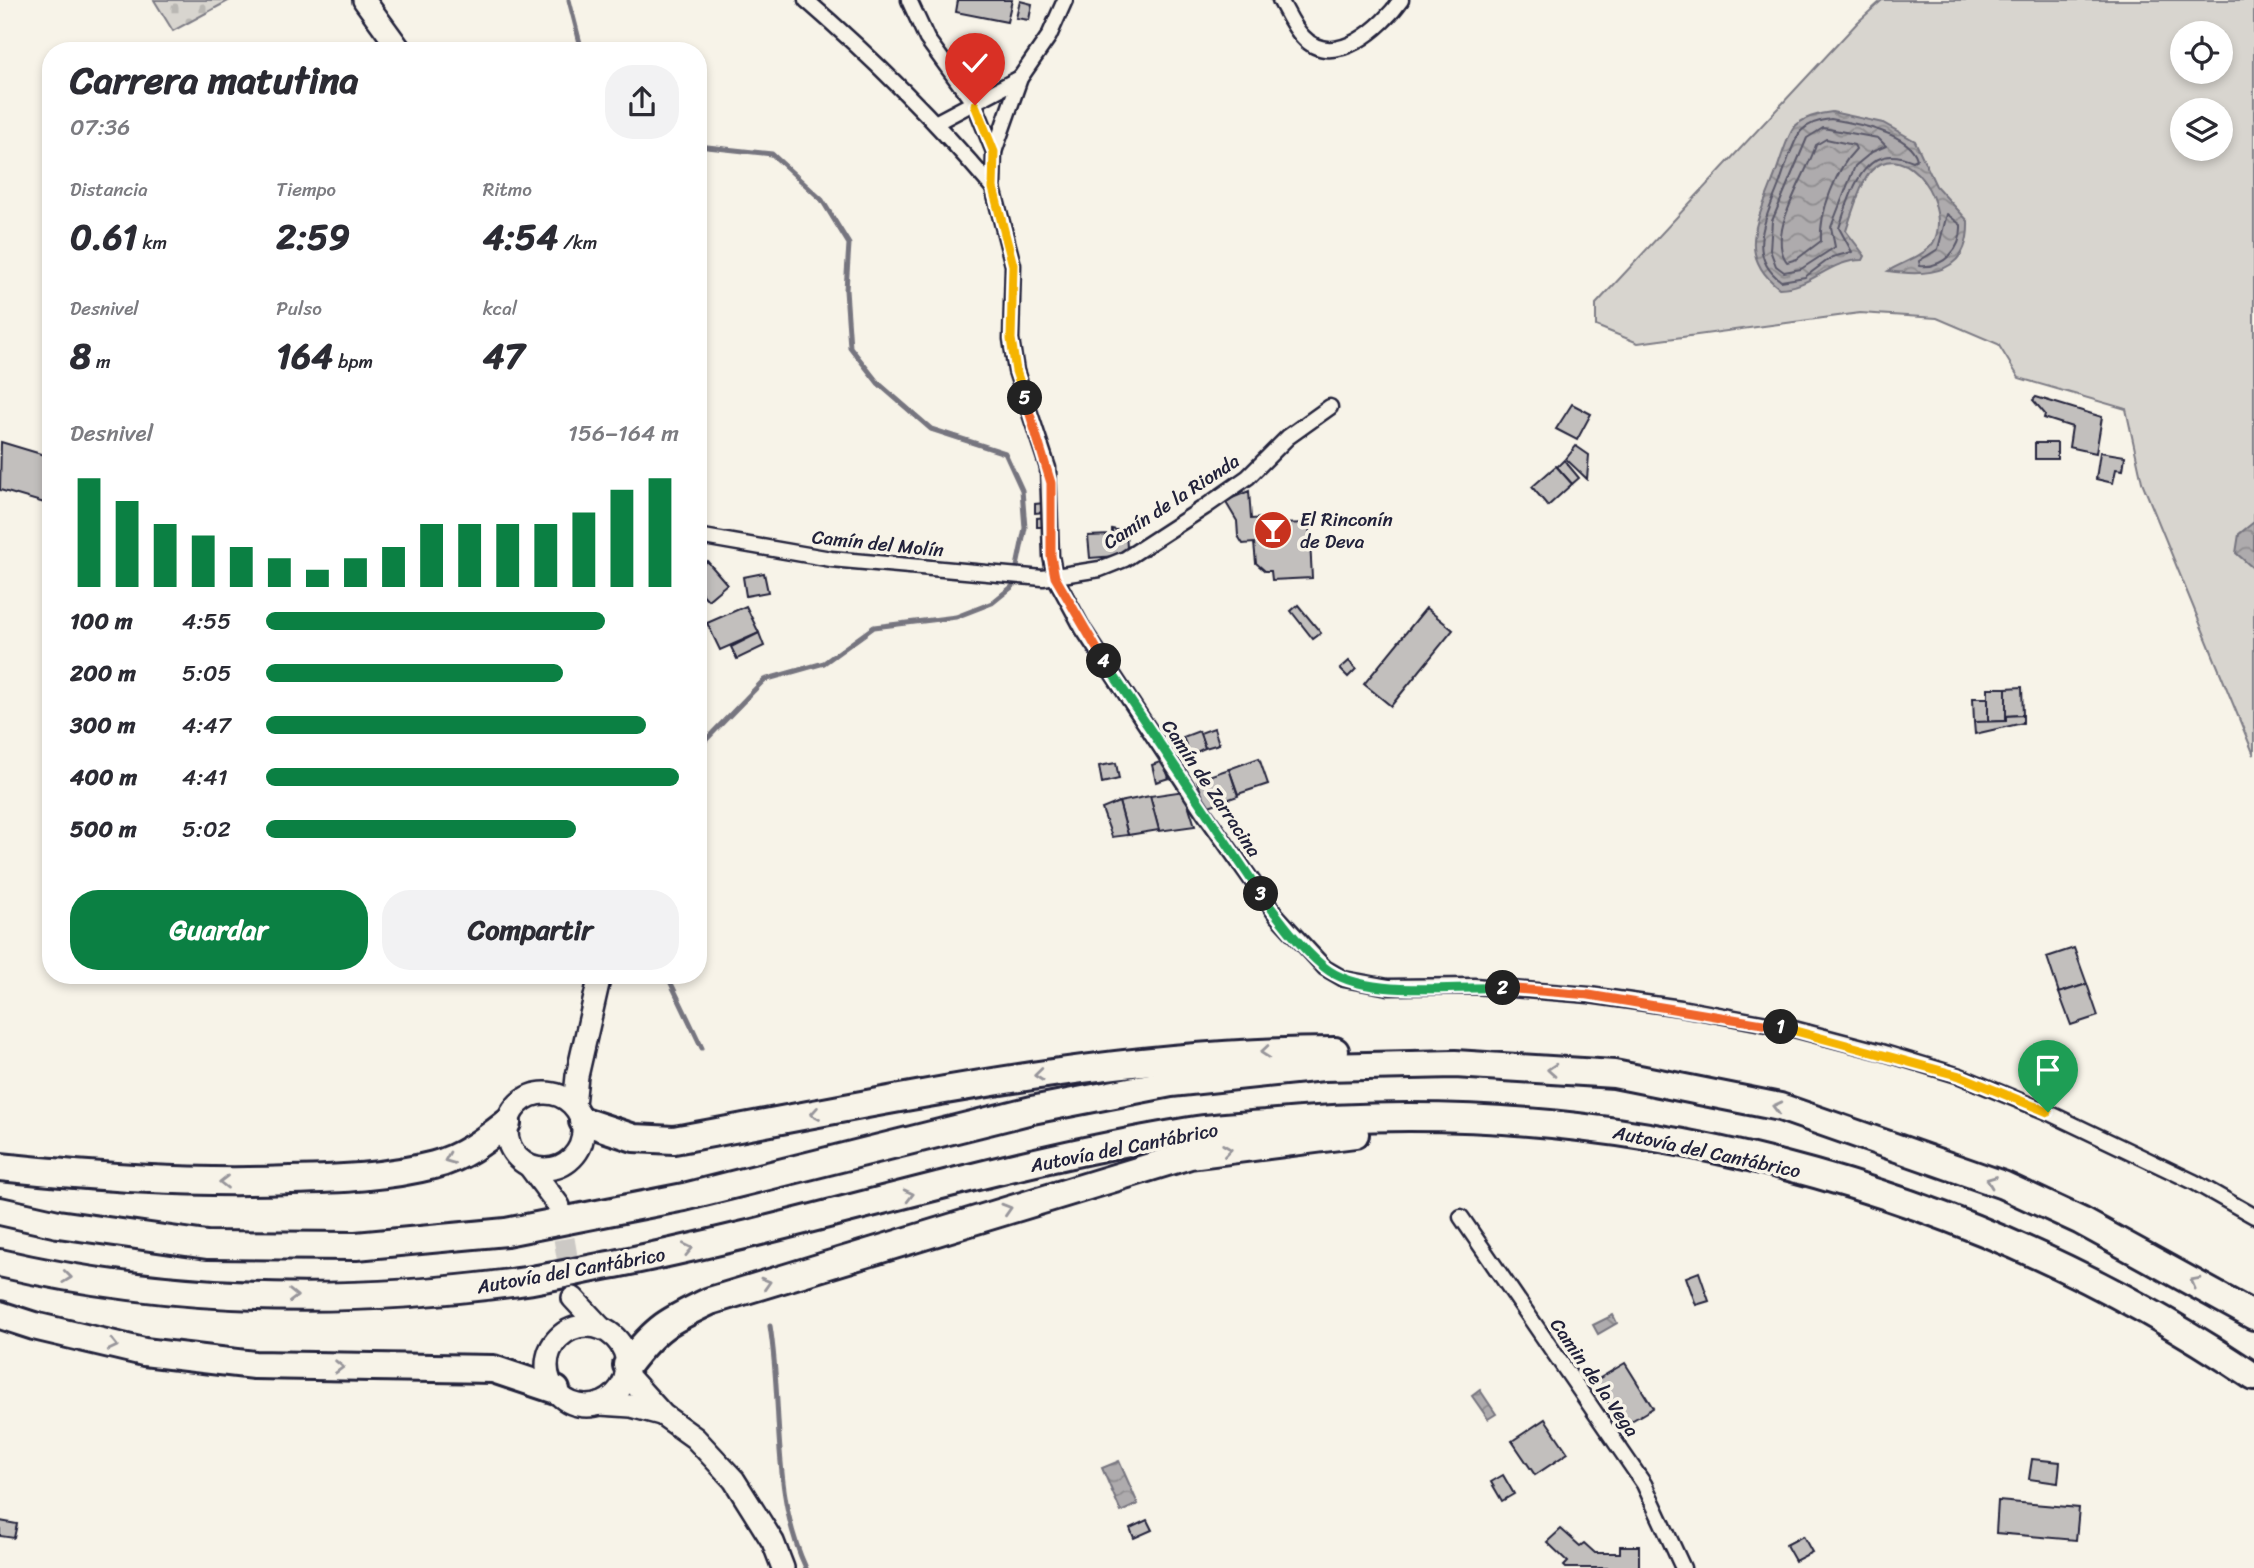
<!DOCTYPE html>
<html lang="es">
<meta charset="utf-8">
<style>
:root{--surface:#fff;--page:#f2f2f3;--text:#2b2b33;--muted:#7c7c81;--accent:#0b8043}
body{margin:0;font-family:Sriracha,sans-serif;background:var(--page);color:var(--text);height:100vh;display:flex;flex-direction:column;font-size:26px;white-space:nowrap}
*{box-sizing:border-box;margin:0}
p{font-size:23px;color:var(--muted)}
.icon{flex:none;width:38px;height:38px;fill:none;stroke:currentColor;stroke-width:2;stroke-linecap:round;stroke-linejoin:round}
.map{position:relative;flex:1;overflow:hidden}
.panel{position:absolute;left:42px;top:42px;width:665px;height:942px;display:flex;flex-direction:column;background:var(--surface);border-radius:28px;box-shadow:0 4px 10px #0003}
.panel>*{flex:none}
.fabs{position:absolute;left:2170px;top:21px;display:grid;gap:14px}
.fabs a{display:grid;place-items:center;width:63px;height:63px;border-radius:50%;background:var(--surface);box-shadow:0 4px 10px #0003;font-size:35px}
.pin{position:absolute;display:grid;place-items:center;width:60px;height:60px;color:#fff;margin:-72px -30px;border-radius:50% 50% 50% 0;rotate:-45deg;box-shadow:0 0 7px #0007}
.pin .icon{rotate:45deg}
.km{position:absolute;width:35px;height:35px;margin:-18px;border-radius:50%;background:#222;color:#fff;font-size:19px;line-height:35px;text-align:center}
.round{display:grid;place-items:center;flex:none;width:74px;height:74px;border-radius:28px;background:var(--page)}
.head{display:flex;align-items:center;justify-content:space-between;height:119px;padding:0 28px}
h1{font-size:38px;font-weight:700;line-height:52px}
.metrics{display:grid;grid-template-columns:repeat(3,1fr);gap:10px;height:119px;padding:7px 28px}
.metrics div{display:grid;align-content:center}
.metrics b{font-size:35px;font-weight:700}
.metrics small{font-size:19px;font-weight:400}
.metrics p{font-size:19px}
.chart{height:196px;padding:14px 28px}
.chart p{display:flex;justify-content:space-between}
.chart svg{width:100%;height:126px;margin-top:7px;stroke:var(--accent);stroke-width:6}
.button{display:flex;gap:14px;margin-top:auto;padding:14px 28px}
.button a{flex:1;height:80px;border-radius:28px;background:var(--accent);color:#fff;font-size:28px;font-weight:700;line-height:80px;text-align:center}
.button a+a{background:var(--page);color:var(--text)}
ul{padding:0 28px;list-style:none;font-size:23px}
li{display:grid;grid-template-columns:112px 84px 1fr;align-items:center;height:52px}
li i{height:18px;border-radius:9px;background:var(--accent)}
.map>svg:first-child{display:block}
.green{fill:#d8d5cf;stroke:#7d7c85;stroke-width:2;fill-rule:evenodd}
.cemetery{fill:url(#cemetery-stones);stroke:#7d7c85;stroke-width:2}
.water{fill:url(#water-waves);stroke:#76747f;stroke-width:2}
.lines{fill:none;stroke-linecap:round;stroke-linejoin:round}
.shore{stroke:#5a5969;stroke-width:2}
.stream{stroke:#76747f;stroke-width:5}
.building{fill:#c2bfbd;stroke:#22223b;stroke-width:2}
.secondary-tunnel{stroke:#ccc9c5;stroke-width:21;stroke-dasharray:21 10;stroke-linecap:butt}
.street-casing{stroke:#22223b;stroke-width:19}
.secondary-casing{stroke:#22223b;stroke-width:26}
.highway-casing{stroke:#22223b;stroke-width:32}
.street{stroke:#f7f3e8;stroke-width:14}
.secondary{stroke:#f7f3e8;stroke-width:21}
.highway{stroke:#f7f3e8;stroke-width:26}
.oneway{stroke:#97959a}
.split-1-casing{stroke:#fff;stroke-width:14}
.split-2-casing{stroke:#fff;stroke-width:14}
.split-3-casing{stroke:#fff;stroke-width:14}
.split-4-casing{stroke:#fff;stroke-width:14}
.split-5-casing{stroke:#fff;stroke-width:14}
.split-6-casing{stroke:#fff;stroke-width:14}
.split-1{stroke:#f5b400;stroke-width:9}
.split-2{stroke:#f0652b;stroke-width:9}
.split-3{stroke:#22a559;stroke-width:9}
.split-4{stroke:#22a559;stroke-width:9}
.split-5{stroke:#f0652b;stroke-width:9}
.split-6{stroke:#f5b400;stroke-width:9}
.labels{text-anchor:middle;stroke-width:7;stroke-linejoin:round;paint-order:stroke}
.street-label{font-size:19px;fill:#22223b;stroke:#f7f3e8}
.poi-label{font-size:19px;fill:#22223b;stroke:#f7f3e8;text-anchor:start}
</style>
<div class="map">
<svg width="2254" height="1568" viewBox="0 0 2254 1568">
<defs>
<pattern id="cemetery-stones" width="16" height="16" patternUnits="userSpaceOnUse" patternTransform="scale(1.75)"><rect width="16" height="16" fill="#d8d5cf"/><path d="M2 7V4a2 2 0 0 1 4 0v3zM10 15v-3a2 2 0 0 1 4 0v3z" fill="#b9b7b3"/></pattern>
<pattern id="water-waves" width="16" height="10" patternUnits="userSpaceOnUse" patternTransform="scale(1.75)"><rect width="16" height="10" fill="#aeabad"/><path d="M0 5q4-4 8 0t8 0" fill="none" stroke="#8d8b8e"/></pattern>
</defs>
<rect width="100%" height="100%" fill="#f7f3e8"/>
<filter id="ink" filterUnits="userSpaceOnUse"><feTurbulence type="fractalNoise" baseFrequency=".0143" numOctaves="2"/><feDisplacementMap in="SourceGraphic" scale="14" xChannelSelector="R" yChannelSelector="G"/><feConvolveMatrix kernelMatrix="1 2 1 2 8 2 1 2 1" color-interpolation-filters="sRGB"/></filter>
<g filter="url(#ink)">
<!-- green -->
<path class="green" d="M1882,0H2254V755L2142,482L2126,409L2019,378L1998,344L1937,318L1860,313L1638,343L1596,326V304L1858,22ZM2182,33H2221V72H2182ZM2182,110H2221V149H2182Z"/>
<!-- cemetery -->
<path class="cemetery" d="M154,0H230L173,31Z"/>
<!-- water -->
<g class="water">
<path d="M1832,112L1883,123L1915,141L1936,186L1968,221C1970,274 1929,277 1888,271C1899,264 1926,255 1933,243C1953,209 1908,135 1871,171C1861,181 1851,216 1846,231L1865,256L1863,260C1828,260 1814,287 1779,288C1736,254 1758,221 1773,180C1779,166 1785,141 1793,129C1800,118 1820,113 1832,112Z"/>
<path d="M2254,522V569L2236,553L2239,534Z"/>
<path d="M1613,1315L1617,1323L1598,1334L1593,1325Z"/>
<path d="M1480,1390L1496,1414L1488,1419L1472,1396Z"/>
<path d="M1119,1461L1138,1504L1121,1512L1102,1468Z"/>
</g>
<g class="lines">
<!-- shore -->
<g class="shore">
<path d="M1831,119C1854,123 1911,133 1917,159L1913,161C1864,139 1851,193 1839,228L1852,252L1832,257L1805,277L1781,281C1744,254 1768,215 1780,182C1784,170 1794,139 1801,131C1809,123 1821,120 1831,119Z"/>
<path d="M1823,128L1878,138L1886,146L1872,152L1855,166L1831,227L1835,247L1801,269L1784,272L1776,266L1770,250L1772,221L1807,138Z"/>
<path d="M1826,139L1854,145L1856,149C1836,169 1819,213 1821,241L1797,259L1787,262C1765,234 1807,175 1816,145Z"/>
<path d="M1947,214L1961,225C1962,249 1944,268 1920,266L1919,261L1938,249Z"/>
</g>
<!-- stream -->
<g class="stream">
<path d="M569,0L582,51"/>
<path d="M698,146L772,154L822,200L849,244L846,290L850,347L878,383L931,429L1005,453L1022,490L1025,528L1013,586L992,603L956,617L874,627L824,663L764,680L698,748"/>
<path d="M667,975L702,1048"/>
<path d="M770,1326C783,1406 771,1493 806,1568"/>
</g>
</g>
<!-- building -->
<g class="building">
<path d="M958,0H1012L1007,22L956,12Z"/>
<path d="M1020,1L1032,4L1029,20L1016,18Z"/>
<path d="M2036,397L2102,417L2096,453L2069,447L2072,427L2044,418L2045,414L2033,400Z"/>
<path d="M1572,404L1591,414L1577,440L1556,429Z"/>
<path d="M1,442L51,457V505L0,490Z"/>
<rect x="2035" y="443" width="22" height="16"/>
<path d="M1576,446L1589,455L1587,479L1566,459Z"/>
<path d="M2100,452L2125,456L2123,470L2116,469L2113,483L2096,479Z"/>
<path d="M1564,460L1579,478L1572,484L1557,467Z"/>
<path d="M1556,466L1572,484L1548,506L1532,487Z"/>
<path d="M1249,491L1251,519L1279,517V524L1309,523L1312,578L1272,580L1271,571H1265L1256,563L1254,543L1243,544L1238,536L1237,521L1225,501Z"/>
<path d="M1044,503L1045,512L1035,513V504Z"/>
<path d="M1046,517L1047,527H1037V518Z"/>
<path d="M1112,529L1126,532L1127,548L1116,556L1090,558L1088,536L1112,535Z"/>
<path d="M707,561L727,584L708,600L698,589V569Z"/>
<path d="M764,573L768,592L746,596L743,577Z"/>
<path d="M1298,605L1321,633L1313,639L1291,611Z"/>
<path d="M746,606L759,633L720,650L707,623Z"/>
<path d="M1426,608L1453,630L1391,706L1364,684Z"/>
<path d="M759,633L764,646L737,659L731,647Z"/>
<path d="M1349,661L1356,669L1348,677L1340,669Z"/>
<path d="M2022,687L2023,715L2006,716V688Z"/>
<path d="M1988,688H2006V721L1988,722Z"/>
<path d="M1973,698H1988V722H1974Z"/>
<path d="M2023,715V723L1975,734L1974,722L2006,721V716Z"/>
<path d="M1214,728L1219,744L1205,748L1200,733Z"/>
<path d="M1199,731L1205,748L1190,755L1183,737Z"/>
<path d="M1259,758L1268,784L1238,794L1229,769Z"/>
<path d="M1163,761L1169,778L1156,782L1152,765Z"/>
<path d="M1116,763L1119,779L1102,783L1099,766Z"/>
<path d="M1229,769L1238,796L1206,807L1197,780Z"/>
<path d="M1184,791L1195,826L1159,831L1150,796Z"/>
<path d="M1150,796L1159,830L1128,835L1119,802Z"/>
<path d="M1119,802L1128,835L1112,837L1102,809Z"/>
<path d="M2074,948L2087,984L2059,993L2047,957Z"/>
<path d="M2087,984L2098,1016L2071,1025L2059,993Z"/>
<path d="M1699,1272L1709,1301L1696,1305L1686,1277Z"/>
<path d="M1625,1363L1653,1408L1623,1426L1595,1381Z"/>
<path d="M1545,1419L1568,1453L1535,1475L1512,1441Z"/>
<path d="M2032,1459L2060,1462L2058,1483L2029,1479Z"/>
<path d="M1503,1475L1514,1494L1502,1501L1491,1482Z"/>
<path d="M1998,1501L2079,1508L2076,1540L1996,1533Z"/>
<path d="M1147,1520L1152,1530L1134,1538L1130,1528Z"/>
<path d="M0,1521L17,1524L14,1538L0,1536Z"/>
<path d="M1561,1529L1580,1546L1584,1543L1595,1553H1620V1546H1639V1568H1566L1564,1566L1568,1562L1547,1542Z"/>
<path d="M1803,1536L1812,1552L1795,1561L1786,1545Z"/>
</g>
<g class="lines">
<!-- secondary-tunnel -->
<path class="secondary-tunnel" d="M559,1208L572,1287"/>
<defs>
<g id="street">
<path d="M806,0C874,59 935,120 993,188"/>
<path d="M909,0L927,39L975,105L994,152L993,188L1013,265L1011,339L1016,371L1048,468L1051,556L1055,577L1083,629L1204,813L1277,916L1325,968L1344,979L1388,987L1474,986L1589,995L1681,1008L1794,1029L1878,1051L1960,1076L2047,1112L2194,1182L2254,1216"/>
<path d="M1280,0C1287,12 1293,27 1303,37C1334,71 1383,26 1401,0"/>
<path d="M937,122L1020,78"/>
<path d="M994,152L1020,78L1049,36L1065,0"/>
<path d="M698,536L831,559L1043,578L1100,569L1125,559L1205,507L1248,477L1288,437L1330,407"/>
<path d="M1461,1217L1644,1484L1683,1568"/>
</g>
<g id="secondary">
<path d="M364,0L401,51"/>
<circle cx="545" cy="1131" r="38"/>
<path d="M574,1105L577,1076L600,975"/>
<path d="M530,1167L559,1206"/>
<path d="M573,1298L601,1328"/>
<circle cx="587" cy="1366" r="40"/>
<path d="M626,1374L663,1415L695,1438L734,1480L773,1542L783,1568"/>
<path d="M600,1404L631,1406L661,1414"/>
</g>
<g id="highway">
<path d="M583,1121L634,1138L674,1140C893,1100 1112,1051 1335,1051"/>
<path d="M0,1167C97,1177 193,1184 291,1180C338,1179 388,1177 434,1165C462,1158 484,1141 507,1123"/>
<path d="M0,1211L58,1224L207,1245L356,1246L506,1232L684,1197L1032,1110L1171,1083L1323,1067L1455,1064L1614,1074L1780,1107L2003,1185L2081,1221L2254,1316"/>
<path d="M0,1263C168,1302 341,1305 511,1283C546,1279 580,1270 615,1264C806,1226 992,1164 1184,1132C1211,1127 1239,1126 1266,1124C1611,1090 1967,1183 2254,1377"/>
<path d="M0,1315L34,1326L144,1352L254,1365L493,1369L556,1390"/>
<path d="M627,1365C656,1327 668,1321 710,1301L1190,1155L1355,1134"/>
</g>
</defs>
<!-- street casing -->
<use href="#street" class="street-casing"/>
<!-- secondary casing -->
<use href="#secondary" class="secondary-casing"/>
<!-- highway casing -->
<use href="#highway" class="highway-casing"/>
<!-- street -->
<use href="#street" class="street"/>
<!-- secondary -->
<use href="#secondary" class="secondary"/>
<!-- highway -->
<use href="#highway" class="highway"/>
</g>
<!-- one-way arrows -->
<defs><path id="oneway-chevron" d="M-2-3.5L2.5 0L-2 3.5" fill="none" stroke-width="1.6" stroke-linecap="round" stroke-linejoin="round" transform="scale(1.75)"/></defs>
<g class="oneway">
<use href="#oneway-chevron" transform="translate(1265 1052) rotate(175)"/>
<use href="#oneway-chevron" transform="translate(1552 1070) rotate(-176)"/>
<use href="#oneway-chevron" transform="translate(1039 1075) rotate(174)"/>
<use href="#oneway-chevron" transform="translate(1777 1107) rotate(-166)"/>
<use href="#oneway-chevron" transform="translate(815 1114) rotate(170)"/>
<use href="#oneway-chevron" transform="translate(1227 1150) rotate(-8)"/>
<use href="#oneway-chevron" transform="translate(449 1159) rotate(158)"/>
<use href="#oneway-chevron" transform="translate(1991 1181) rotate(-159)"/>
<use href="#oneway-chevron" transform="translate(224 1182) rotate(180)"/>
<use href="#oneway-chevron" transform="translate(909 1195) rotate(-14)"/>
<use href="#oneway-chevron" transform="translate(1007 1209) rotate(-17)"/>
<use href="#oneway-chevron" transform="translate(688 1249) rotate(-12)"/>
<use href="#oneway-chevron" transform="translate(67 1277) rotate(7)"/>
<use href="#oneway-chevron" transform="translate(2195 1282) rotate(-152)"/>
<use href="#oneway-chevron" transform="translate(766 1283) rotate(-17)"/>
<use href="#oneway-chevron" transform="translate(293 1296) rotate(1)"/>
<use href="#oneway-chevron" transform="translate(113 1345) rotate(13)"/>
<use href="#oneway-chevron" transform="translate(339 1367) rotate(1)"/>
</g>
</g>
<g class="lines" filter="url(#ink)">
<defs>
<path id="split-1" d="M1781,1027L1960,1076L2048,1112"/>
<path id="split-2" d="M1503,988L1589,995L1781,1027"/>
<path id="split-3" d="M1261,894C1279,919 1300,947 1324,967C1364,1000 1453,985 1503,988"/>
<path id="split-4" d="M1104,661L1261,894"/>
<path id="split-5" d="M1025,398L1051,483V556L1055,577L1104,661"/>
<path id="split-6" d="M975,105L994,152L993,188L1013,265L1011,339L1016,371L1025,398"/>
</defs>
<!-- split-1 casing -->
<use href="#split-1" class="split-1-casing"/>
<!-- split-2 casing -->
<use href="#split-2" class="split-2-casing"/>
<!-- split-3 casing -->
<use href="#split-3" class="split-3-casing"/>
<!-- split-4 casing -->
<use href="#split-4" class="split-4-casing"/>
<!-- split-5 casing -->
<use href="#split-5" class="split-5-casing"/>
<!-- split-6 casing -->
<use href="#split-6" class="split-6-casing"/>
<!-- split-1 -->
<use href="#split-1" class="split-1"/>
<!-- split-2 -->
<use href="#split-2" class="split-2"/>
<!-- split-3 -->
<use href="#split-3" class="split-3"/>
<!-- split-4 -->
<use href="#split-4" class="split-4"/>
<!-- split-5 -->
<use href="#split-5" class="split-5"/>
<!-- split-6 -->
<use href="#split-6" class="split-6"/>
</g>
<!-- icons -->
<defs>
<symbol id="bar-disc" viewBox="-11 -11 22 22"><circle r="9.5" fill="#c8321e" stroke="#f7f3e8"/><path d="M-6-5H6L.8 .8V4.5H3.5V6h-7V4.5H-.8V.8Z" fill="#fff"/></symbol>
</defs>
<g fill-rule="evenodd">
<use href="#bar-disc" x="1251" y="508" width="44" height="44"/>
</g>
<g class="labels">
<!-- street labels -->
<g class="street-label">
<text transform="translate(1171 501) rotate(-33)" y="7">Camín de la Rionda</text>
<text transform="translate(878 543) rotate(6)" y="7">Camín del Molín</text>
<text transform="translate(1212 788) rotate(56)" y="7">Camín de Zarracina</text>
<text transform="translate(1124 1147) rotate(-11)" y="7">Autovía del Cantábrico</text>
<text transform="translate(1707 1151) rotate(12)" y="7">Autovía del Cantábrico</text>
<text transform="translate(571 1270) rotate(-10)" y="7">Autovía del Cantábrico</text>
<text transform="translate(1595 1377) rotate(55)" y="7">Camin de la Vega</text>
</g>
<!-- poi labels -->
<g class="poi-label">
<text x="1300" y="526">El Rinconín<tspan x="1300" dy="22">de Deva</tspan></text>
</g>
</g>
</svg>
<div class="fabs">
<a><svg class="icon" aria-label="locate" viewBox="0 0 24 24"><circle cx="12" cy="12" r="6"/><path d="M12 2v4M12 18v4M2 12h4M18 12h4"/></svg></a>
<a><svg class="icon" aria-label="layers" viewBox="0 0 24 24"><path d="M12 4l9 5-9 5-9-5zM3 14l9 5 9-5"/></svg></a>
</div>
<div class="pin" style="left:2048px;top:1112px;background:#1e9e55"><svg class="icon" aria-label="arrive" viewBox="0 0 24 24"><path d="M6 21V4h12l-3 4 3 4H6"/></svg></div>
<div class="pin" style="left:975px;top:105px;background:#d93025"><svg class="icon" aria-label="check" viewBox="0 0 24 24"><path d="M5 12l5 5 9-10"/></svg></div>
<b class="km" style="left:1781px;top:1027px">1</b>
<b class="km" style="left:1503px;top:988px">2</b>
<b class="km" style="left:1261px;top:894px">3</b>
<b class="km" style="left:1104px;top:661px">4</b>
<b class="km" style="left:1025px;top:398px">5</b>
<section class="panel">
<div class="head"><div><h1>Carrera matutina</h1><p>07:36</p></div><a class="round"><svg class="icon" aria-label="share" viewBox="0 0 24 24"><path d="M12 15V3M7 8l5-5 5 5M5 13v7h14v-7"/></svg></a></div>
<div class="metrics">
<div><p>Distancia</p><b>0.61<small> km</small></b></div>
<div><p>Tiempo</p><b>2:59</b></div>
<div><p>Ritmo</p><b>4:54<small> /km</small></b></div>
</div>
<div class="metrics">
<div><p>Desnivel</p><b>8<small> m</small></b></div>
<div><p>Pulso</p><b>164<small> bpm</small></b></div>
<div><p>kcal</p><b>47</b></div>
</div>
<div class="chart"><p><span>Desnivel</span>156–164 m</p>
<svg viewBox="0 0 160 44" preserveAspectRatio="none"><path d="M5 44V6M15 44V14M25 44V22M35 44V26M45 44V30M55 44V34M65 44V38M75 44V34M85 44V30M95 44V22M105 44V22M115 44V22M125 44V22M135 44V18M145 44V10M155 44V6"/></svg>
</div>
<ul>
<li><b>100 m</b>4:55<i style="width:82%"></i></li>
<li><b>200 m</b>5:05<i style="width:72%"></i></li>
<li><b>300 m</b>4:47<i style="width:92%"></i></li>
<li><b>400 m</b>4:41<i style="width:100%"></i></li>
<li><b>500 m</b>5:02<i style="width:75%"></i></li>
</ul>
<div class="button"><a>Guardar</a><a>Compartir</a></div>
</section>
</div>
